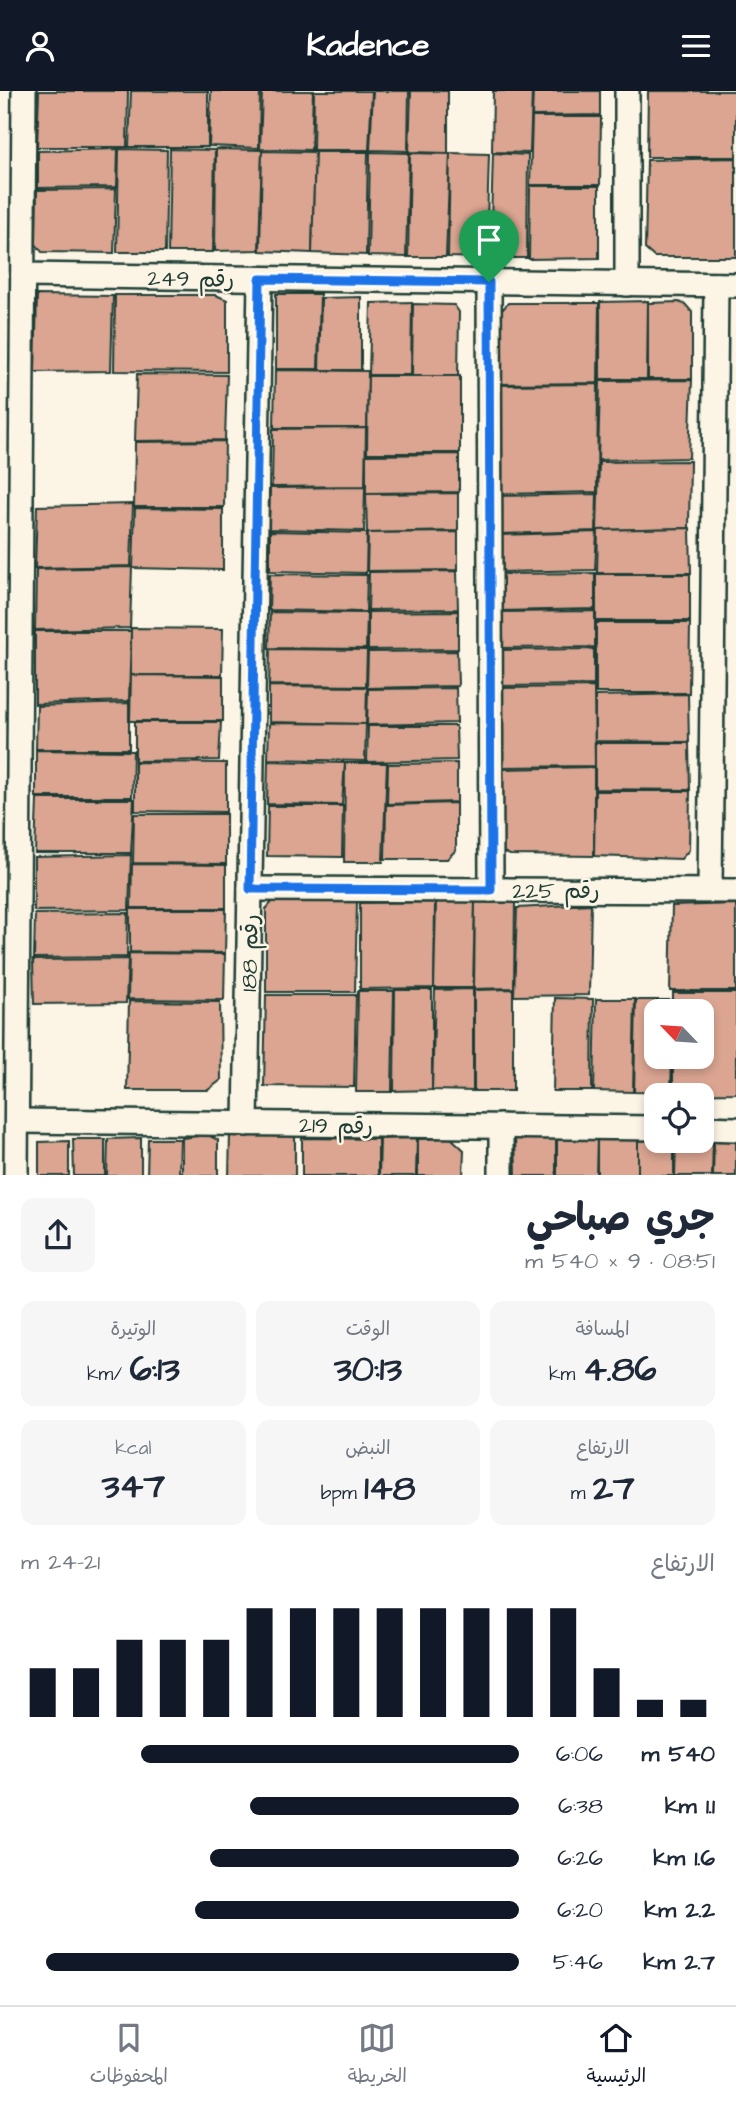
<!DOCTYPE html>
<html lang="ar">
<meta charset="utf-8">
<style>
:root{--surface:#fff;--page:#f6f6f7;--text:#1f2937;--muted:#747a83;--line:#e0e1e3;--accent:#111827}
body{margin:0;font-family:"Architects Daughter","Playpen Sans Arabic",sans-serif;background:var(--page);color:var(--text);direction:rtl;height:100vh;display:flex;flex-direction:column;font-size:26px;white-space:nowrap}
*{box-sizing:border-box;margin:0}
p{font-size:23px;color:var(--muted)}
.icon{flex:none;width:38px;height:38px;fill:none;stroke:currentColor;stroke-width:2;stroke-linecap:round;stroke-linejoin:round}
.map{position:relative;height:1084px;overflow:hidden;direction:ltr}
.side{display:flex;flex-direction:column;background:var(--surface);flex:1}
.side>*{flex:none}
.needle{width:46px;rotate:295deg}
.buttons{position:absolute;left:644px;top:908px;display:grid;gap:14px}
.buttons a{display:grid;place-items:center;width:70px;height:70px;border-radius:14px;background:var(--surface);box-shadow:0 4px 10px #0003;font-size:35px}
.pin{position:absolute;display:grid;place-items:center;width:60px;height:60px;color:#fff;margin:-72px -30px;border-radius:50% 50% 50% 0;rotate:-45deg;box-shadow:0 0 7px #0007}
.pin .icon{rotate:45deg}
.round{display:grid;place-items:center;flex:none;width:74px;height:74px;border-radius:14px;background:var(--page)}
.summary{display:flex;align-items:center;justify-content:space-between;height:119px;padding:0 21px}
h1{font-size:38px;font-weight:700;line-height:52px}
.stats{display:grid;grid-template-columns:repeat(3,1fr);gap:10px;height:119px;padding:7px 21px}
.stats div{display:grid;align-content:center;border-radius:14px;background:var(--page);text-align:center}
.stats b{font-size:35px;font-weight:700}
.stats small{font-size:19px;font-weight:400}
.stats p{font-size:19px}
.chart{height:196px;padding:14px 21px}
.chart p{display:flex;justify-content:space-between}
.chart svg{width:100%;height:126px;margin-top:7px;stroke:var(--accent);stroke-width:6}
ul{padding:0 21px;list-style:none;font-size:23px}
li{display:grid;grid-template-columns:112px 84px 1fr;align-items:center;height:52px}
li i{height:18px;border-radius:9px;background:var(--accent)}
header{display:flex;justify-content:space-between;align-items:center;height:91px;padding:0 21px;background:var(--accent);color:#fff;font-size:32px;font-weight:700}
.menu{display:flex;justify-content:space-around;align-items:center;height:98px;border-top:2px solid var(--line);background:var(--surface);font-size:19px;color:var(--muted)}
.menu a{display:grid;justify-items:center;gap:4px}
.menu .current{color:var(--accent)}
.map>svg:first-child{display:block}
.building{fill:#dba592;stroke:#1f3d34;stroke-width:2}
.lines{fill:none;stroke-linecap:round;stroke-linejoin:round}
.minor-casing{stroke:#1f3d34;stroke-width:28}
.minor{stroke:#fcf5e5;stroke-width:23}
.route-casing{stroke:#fff;stroke-width:14}
.route{stroke:#1a73e8;stroke-width:9}
.labels{text-anchor:middle;stroke-width:5;stroke-linejoin:round;paint-order:stroke}
.street-label{font-size:23px;fill:#1f3d34;stroke:#fcf5e5}
</style>
<header><svg class="icon" aria-label="menu" viewBox="0 0 24 24"><path d="M4 6h16M4 12h16M4 18h16"/></svg>Kadence<svg class="icon" aria-label="person" viewBox="0 0 24 24"><circle cx="12" cy="8" r="4"/><path d="M4 21q1-7 8-7t8 7"/></svg></header>
<div class="map">
<svg width="736" height="1085" viewBox="0 0 736 1085">
<rect width="100%" height="100%" fill="#fcf5e5"/>
<filter id="ink" filterUnits="userSpaceOnUse"><feTurbulence type="fractalNoise" baseFrequency=".0143" numOctaves="2"/><feDisplacementMap in="SourceGraphic" scale="14" xChannelSelector="R" yChannelSelector="G"/><feConvolveMatrix kernelMatrix="1 2 1 2 8 2 1 2 1" color-interpolation-filters="sRGB"/></filter>
<g filter="url(#ink)">
<!-- building -->
<g class="building">
<path d="M39,0H128L127,56H37Z"/>
<path d="M131,0H208V56H129Z"/>
<path d="M211,0H260L259,57L209,55Z"/>
<path d="M262,0H313L311,59L260,58Z"/>
<path d="M314,0H372L369,59H313Z"/>
<path d="M373,0H409L408,60L370,59Z"/>
<path d="M411,0H448V62L409,61Z"/>
<path d="M493,0H532L530,62L492,61Z"/>
<path d="M533,0H600V24L532,25Z"/>
<path d="M648,0H736V66H647Z"/>
<path d="M532,26H601L600,94H530Z"/>
<path d="M118,58L117,96L38,97V60Z"/>
<path d="M119,58L167,59L165,161H117Z"/>
<path d="M170,58L215,59L213,161H168Z"/>
<path d="M216,58L262,59L259,159L215,160Z"/>
<path d="M262,60L315,61L312,162L260,160Z"/>
<path d="M315,61H368L366,164L312,162Z"/>
<path d="M370,61L409,62L406,166L368,165Z"/>
<path d="M410,62L450,63L446,166H408Z"/>
<path d="M450,62L489,63L486,167L448,166Z"/>
<path d="M493,62L528,64L527,167H490Z"/>
<path d="M736,67V166H654L645,158L647,69Z"/>
<path d="M530,95H599V167L529,168Z"/>
<path d="M116,98L114,162L42,161L36,153L37,99Z"/>
<path d="M276,203H320L318,278H276Z"/>
<path d="M37,204L113,205L111,280L35,281Z"/>
<path d="M115,204H216L227,209V281L114,280Z"/>
<path d="M361,206V279H319L321,207Z"/>
<path d="M648,210L647,288H600V211Z"/>
<path d="M412,211L411,284H369L371,212Z"/>
<path d="M679,211L686,214L692,221V288H648V212Z"/>
<path d="M508,212H599L598,292L497,293V225Z"/>
<path d="M413,213L454,214L459,221L458,285H412Z"/>
<path d="M275,279L368,280L367,337H274Z"/>
<path d="M137,283L227,284L225,349L135,350Z"/>
<path d="M368,285H460V362H367Z"/>
<path d="M692,289L689,367L598,369L600,290Z"/>
<path d="M598,293L597,401L498,403L499,294Z"/>
<path d="M366,337L365,395L272,396L273,338Z"/>
<path d="M225,350L224,416H134L135,351Z"/>
<path d="M459,363V401L366,402V364Z"/>
<path d="M690,370L689,437L597,439L599,371Z"/>
<path d="M365,396L364,440L269,438L270,397Z"/>
<path d="M458,402V440L367,442L366,403Z"/>
<path d="M597,403L596,440L498,443V405Z"/>
<path d="M133,413L131,475L35,477L37,415Z"/>
<path d="M135,417L223,418V479L133,477Z"/>
<path d="M690,437L691,482H597L598,439Z"/>
<path d="M270,440L367,442L366,482L270,480Z"/>
<path d="M458,441V479L367,480L368,442Z"/>
<path d="M597,441L595,479L499,481V444Z"/>
<path d="M132,476L130,537L35,539L36,478Z"/>
<path d="M457,480L458,518L368,519L369,481Z"/>
<path d="M595,482V518L500,520V483Z"/>
<path d="M270,483L367,484L366,521L269,519Z"/>
<rect x="596" y="483" width="94" height="47"/>
<path d="M458,520V558L368,559V521Z"/>
<path d="M595,520V556L499,557L500,521Z"/>
<path d="M270,521L367,522L366,558L269,557Z"/>
<path d="M596,532H690L689,602H596Z"/>
<path d="M131,537L223,538L222,584H131Z"/>
<path d="M35,540H131L129,610L35,613Z"/>
<path d="M270,558L367,559L366,595L269,594Z"/>
<path d="M594,558V594L500,595V559Z"/>
<path d="M457,560L458,595L367,597L368,561Z"/>
<path d="M131,584L223,585V630H130Z"/>
<path d="M269,595L367,596L366,633L269,631Z"/>
<path d="M594,596L595,675L501,676L500,597Z"/>
<path d="M456,597L457,632L367,634L368,598Z"/>
<path d="M688,603L689,651L595,650V605Z"/>
<path d="M129,612V658H36L37,615Z"/>
<path d="M135,631H221L219,669L135,670Z"/>
<path d="M269,632L366,633L365,670L268,668Z"/>
<path d="M368,635H456L457,669L367,671Z"/>
<path d="M595,652H689L690,699L595,698Z"/>
<path d="M36,659L133,660L132,706H36Z"/>
<path d="M268,670L345,672L342,714L267,713Z"/>
<path d="M135,671L226,672V721L135,720Z"/>
<path d="M345,672H387L383,771H344Z"/>
<path d="M457,672V711L387,713L388,673Z"/>
<path d="M594,676V765L510,764L501,760V678Z"/>
<path d="M595,700H690L689,759L681,768L594,765Z"/>
<path d="M37,708H134L131,762H35Z"/>
<path d="M456,712V759L447,768H385L386,714Z"/>
<path d="M268,715H343L342,766L267,765Z"/>
<path d="M134,723H226V773L133,772Z"/>
<path d="M131,764L129,819L34,820V766Z"/>
<path d="M132,773L226,774V817H131Z"/>
<path d="M273,810L357,811L355,901H266V818Z"/>
<path d="M435,811L434,897L360,898V812Z"/>
<path d="M436,811H475L473,897H434Z"/>
<path d="M475,811H515L514,897L474,898Z"/>
<path d="M591,813L589,904L514,905L517,817Z"/>
<path d="M736,813V900H670L672,815Z"/>
<path d="M130,818H226L225,862L130,861Z"/>
<path d="M128,822L127,866L34,867L35,823Z"/>
<path d="M129,862L225,863L224,909L128,908Z"/>
<path d="M128,868L126,912L34,913L33,869Z"/>
<path d="M473,898V1000L432,999L435,899Z"/>
<path d="M513,898V1000H474V899Z"/>
<path d="M395,899H432V999L394,1000Z"/>
<path d="M358,900H394L392,1001H356Z"/>
<path d="M673,902H736V1002L673,1003V966H702V920H673Z"/>
<path d="M266,904H356L354,996L264,995Z"/>
<path d="M555,907L593,908L592,1000H553Z"/>
<path d="M596,908H635L633,1001L594,1000Z"/>
<path d="M636,909H673L672,920H656V966H672L671,1002L634,1001Z"/>
<path d="M129,910L220,911L221,989L208,999H127Z"/>
<path d="M230,1043H295V1085H229Z"/>
<path d="M556,1043V1085H516L515,1044Z"/>
<path d="M208,1044L218,1049V1085H182V1047Z"/>
<path d="M557,1046H597L596,1085H557Z"/>
<path d="M597,1046L638,1047V1085H597Z"/>
<path d="M141,1047V1085H107L108,1048Z"/>
<path d="M302,1047L378,1048V1085H302Z"/>
<path d="M417,1047L416,1085H379L380,1048Z"/>
<path d="M451,1047L464,1059L463,1085H418V1048Z"/>
<path d="M638,1047L674,1050V1085H638Z"/>
<path d="M73,1048H105V1085H74Z"/>
<path d="M148,1048H180L179,1085H147Z"/>
<path d="M736,1049V1085H713L714,1050Z"/>
<path d="M69,1050V1085H39V1051Z"/>
<path d="M676,1050H713L712,1085H675Z"/>
</g>
<g class="lines">
<defs>
<g id="minor">
<path d="M23,184L736,194"/>
<path d="M489,191L491,799"/>
<path d="M627,193V0"/>
<path d="M250,798L736,800"/>
<path d="M710,799L716,194"/>
<path d="M17,1030L656,1037"/>
<path d="M246,1033L260,188"/>
<path d="M501,1035V1085"/>
<path d="M702,1037L736,1038"/>
<path d="M16,1085L24,0"/>
</g>
</defs>
<!-- minor casing -->
<use href="#minor" class="minor-casing"/>
<!-- minor -->
<use href="#minor" class="minor"/>
</g>
</g>
<g class="lines" filter="url(#ink)">
<defs>
<path id="route" d="M260,188L489,191L491,799L250,798Z"/>
</defs>
<!-- route casing -->
<use href="#route" class="route-casing"/>
<!-- route -->
<use href="#route" class="route"/>
</g>
<g class="labels">
<!-- street labels -->
<g class="street-label">
<text transform="translate(191 187) rotate(1)" y="8">رقم 249</text>
<text x="556" y="807">رقم 225</text>
<text transform="translate(249 862) rotate(-89)" y="8">رقم 188</text>
<text transform="translate(336 1034) rotate(1)" y="8">رقم 219</text>
</g>
</g>
</svg>
<div class="buttons">
<a><svg class="needle" viewBox="-14 -14 28 28"><path d="M0-13l5 13h-10z" fill="#e53935"/><path d="M0 13l5-13h-10z" fill="#747a83"/></svg></a>
<a><svg class="icon" aria-label="locate" viewBox="0 0 24 24"><circle cx="12" cy="12" r="6"/><path d="M12 2v4M12 18v4M2 12h4M18 12h4"/></svg></a>
</div>
<div class="pin" style="left:489px;top:191px;background:#1e9e55"><svg class="icon" aria-label="arrive" viewBox="0 0 24 24"><path d="M6 21V4h12l-3 4 3 4H6"/></svg></div>
</div>
<section class="side">
<div class="summary"><div><h1>جري صباحي</h1><p>08:51 · 9 × 540 m</p></div><a class="round"><svg class="icon" aria-label="share" viewBox="0 0 24 24"><path d="M12 15V3M7 8l5-5 5 5M5 13v7h14v-7"/></svg></a></div>
<div class="stats">
<div><p>المسافة</p><b>4.86<small> km</small></b></div>
<div><p>الوقت</p><b>30:13</b></div>
<div><p>الوتيرة</p><b>6:13<small> /km</small></b></div>
</div>
<div class="stats">
<div><p>الارتفاع</p><b>27<small> m</small></b></div>
<div><p>النبض</p><b>148<small> bpm</small></b></div>
<div><p>kcal</p><b>347</b></div>
</div>
<div class="chart"><p><span>الارتفاع</span>21–24 m</p>
<svg viewBox="0 0 160 44" preserveAspectRatio="none"><path d="M5 44V27M15 44V27M25 44V17M35 44V17M45 44V17M55 44V6M65 44V6M75 44V6M85 44V6M95 44V6M105 44V6M115 44V6M125 44V6M135 44V27M145 44V38M155 44V38"/></svg>
</div>
<ul>
<li><b>540 m</b>6:06<i style="width:76%"></i></li>
<li><b>1.1 km</b>6:38<i style="width:54%"></i></li>
<li><b>1.6 km</b>6:26<i style="width:62%"></i></li>
<li><b>2.2 km</b>6:20<i style="width:65%"></i></li>
<li><b>2.7 km</b>5:46<i style="width:95%"></i></li>
</ul>
</section>
<nav class="menu">
<a class="current"><svg class="icon" aria-label="home" viewBox="0 0 24 24"><path d="M3 11l9-7 9 7M6 9v11h12V9"/></svg>الرئيسية</a>
<a><svg class="icon" aria-label="map" viewBox="0 0 24 24"><path d="M3 6l6-2 6 2 6-2v14l-6 2-6-2-6 2zM9 4v14M15 6v14"/></svg>الخريطة</a>
<a><svg class="icon" aria-label="saved" viewBox="0 0 24 24"><path d="M7 4h10v16l-5-4-5 4z"/></svg>المحفوظات</a>
</nav>
